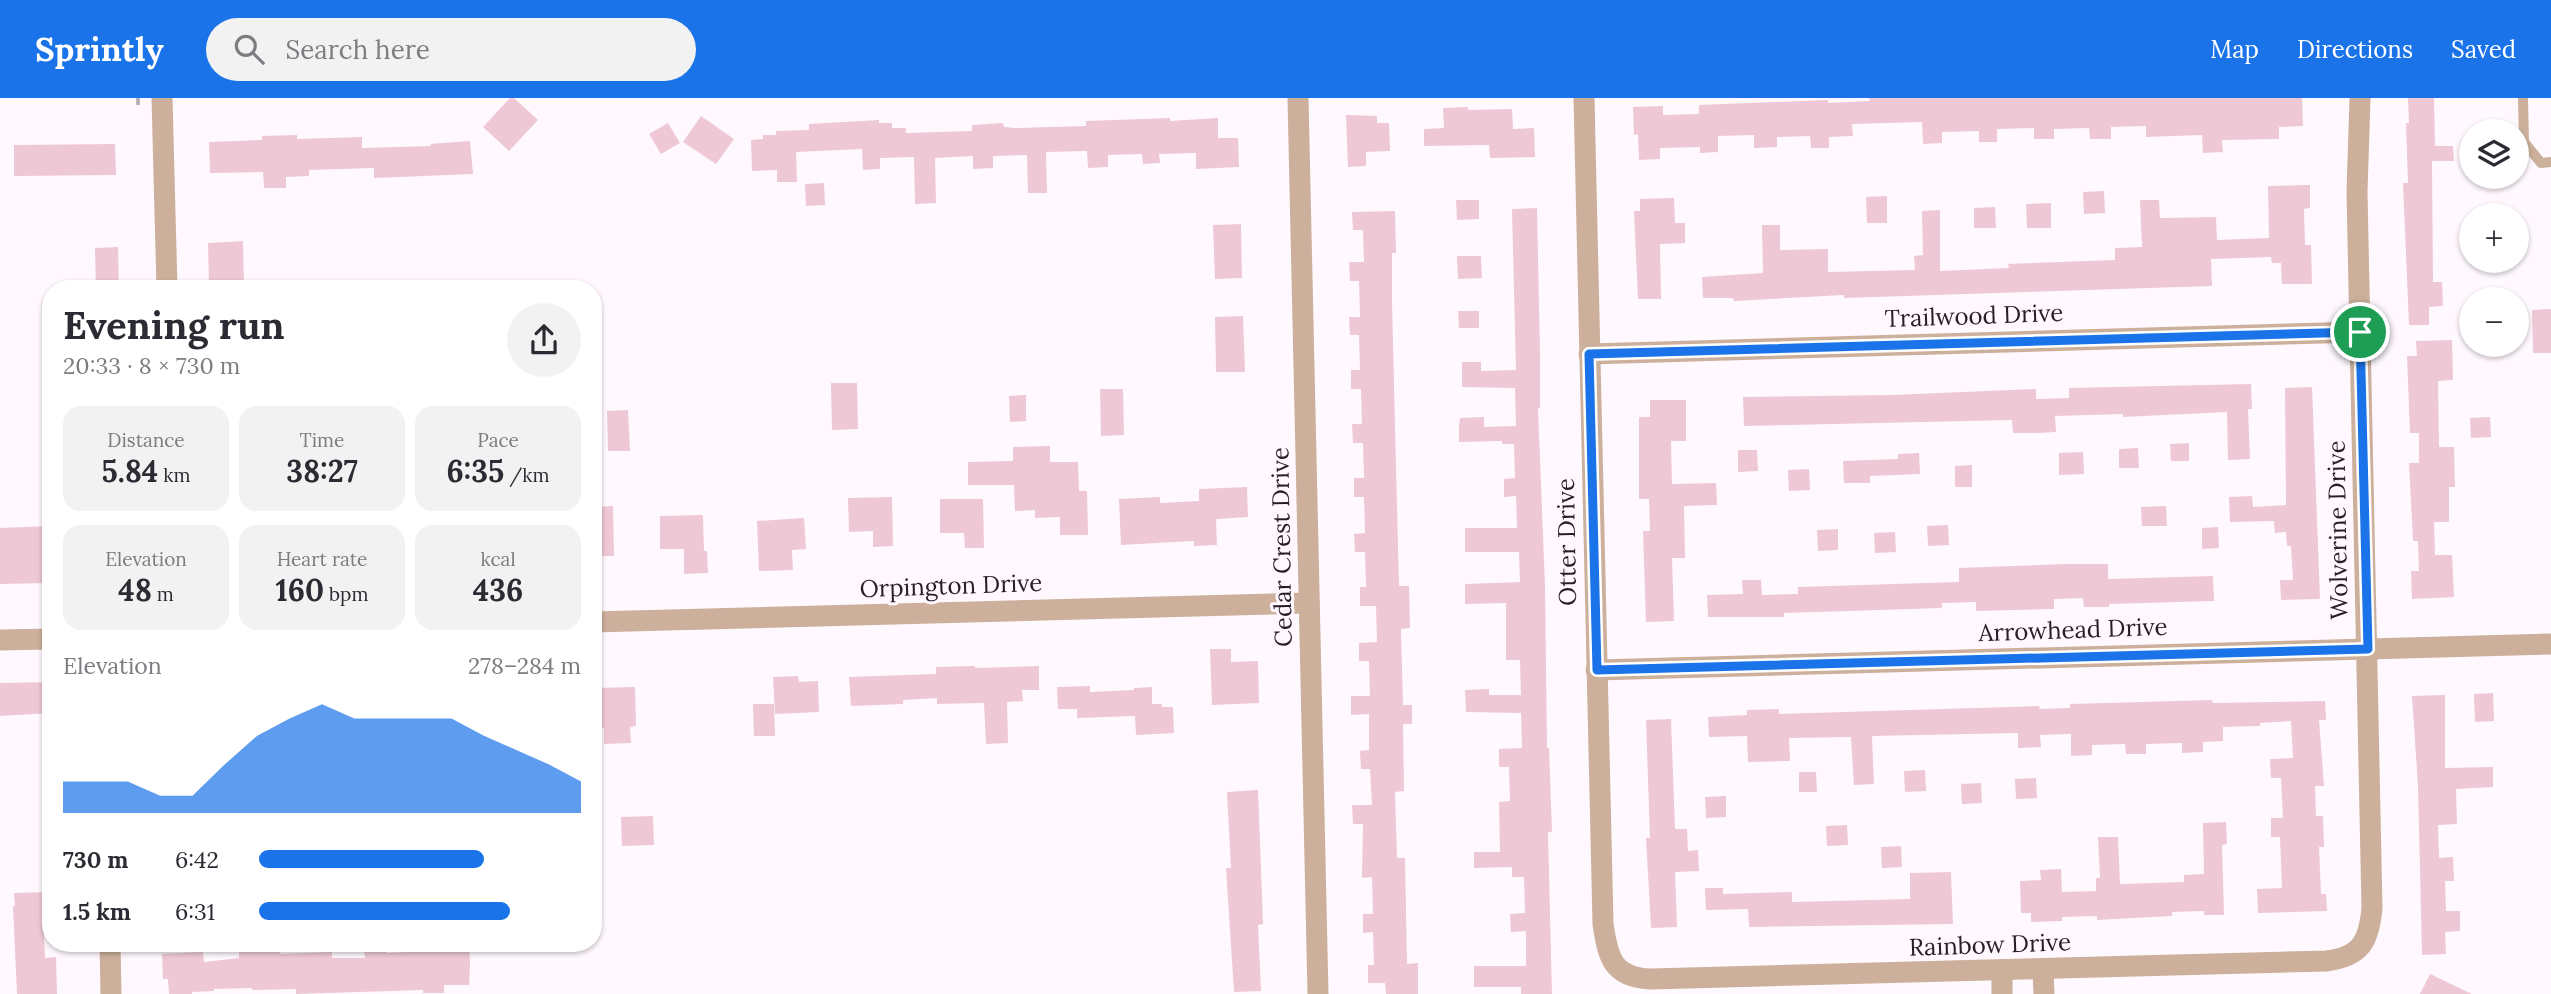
<!DOCTYPE html>
<meta charset="utf-8">
<style>
:root{--surface:#fff;--page:#f2f2f3;--text:#2b2b33;--muted:#7c7c81;--accent:#1a73e8}
body{margin:0;font-family:Lora,serif;background:var(--page);color:var(--text);height:100vh;display:flex;flex-direction:column;font-size:26px;white-space:nowrap}
*{box-sizing:border-box;margin:0}
p{font-size:23px;color:var(--muted)}
.icon{flex:none;width:38px;height:38px;fill:none;stroke:currentColor;stroke-width:2;stroke-linecap:round;stroke-linejoin:round}
.map{position:relative;flex:1;overflow:hidden}
.drawer{position:absolute;left:42px;top:182px;width:560px;height:672px;display:flex;flex-direction:column;background:var(--surface);border-radius:28px;box-shadow:0 2px 5px #0004}
.drawer>*{flex:none}
.fabs{position:absolute;left:2459px;top:21px;display:grid;gap:14px}
.fabs a{display:grid;place-items:center;width:70px;height:70px;border-radius:50%;background:var(--surface);box-shadow:0 2px 5px #0004;font-size:35px}
.pin{position:absolute;display:grid;place-items:center;width:60px;height:60px;color:#fff;margin:-30px;border:4px solid #fff;border-radius:50%;box-shadow:0 2px 7px #0007}
.round{display:grid;place-items:center;flex:none;width:74px;height:74px;border-radius:37px;background:var(--page)}
.head{display:flex;align-items:center;justify-content:space-between;height:119px;padding:0 21px}
h1{font-size:38px;font-weight:800;line-height:52px}
.stats{display:grid;grid-template-columns:repeat(3,1fr);gap:10px;height:119px;padding:7px 21px}
.stats div{display:grid;align-content:center;border-radius:18px;background:var(--page);text-align:center}
.stats b{font-size:30px;font-weight:800}
.stats small{font-size:19px;font-weight:400}
.stats p{font-size:19px}
.chart{height:196px;padding:14px 21px}
.chart p{display:flex;justify-content:space-between}
.chart svg{width:100%;height:126px;margin-top:7px;fill:var(--accent);opacity:.7}
ul{padding:0 21px;list-style:none;font-size:23px}
li{display:grid;grid-template-columns:112px 84px 1fr;align-items:center;height:52px}
li i{height:18px;border-radius:9px;background:var(--accent)}
header{display:flex;align-items:center;gap:42px;box-sizing:border-box;height:98px;padding:0 35px;background:var(--accent);color:#fff}
header strong{font-size:33px}
nav{display:flex;gap:38px;margin-inline-start:auto;font-size:24px}
.search{width:490px;height:63px;background:var(--page);display:flex;align-items:center;gap:18px;box-sizing:border-box;padding:0 24px;border-radius:38px;color:var(--muted);font-size:26px}
.map>svg:first-child{display:block}
.building{fill:#eec8d4}
.lines{fill:none;stroke-linecap:round;stroke-linejoin:round}
.path{stroke:#b1aab1;stroke-width:3.5;stroke-dasharray:7 3.5;stroke-linecap:butt}
.lane{stroke:#ccb09b;stroke-width:10}
.street{stroke:#ccb09b;stroke-width:21}
.route-casing{stroke:#fff;stroke-width:14}
.route{stroke:#1a73e8;stroke-width:9}
.labels{text-anchor:middle;stroke-width:6;stroke-linejoin:round;paint-order:stroke}
.street-label{font-size:24px;fill:#281e28;stroke:#fff9ff}
</style>
<header>
<strong>Sprintly</strong>
<div class="search"><svg class="icon" aria-label="search" viewBox="0 0 24 24"><circle cx="10" cy="10" r="6"/><path d="M15 15l6 6"/></svg>Search here</div>
<nav><a>Map</a><a>Directions</a><a>Saved</a></nav>
</header>
<div class="map">
<svg width="2551" height="896" viewBox="0 0 2551 896">
<rect width="100%" height="100%" fill="#fff9ff"/>
<!-- building -->
<g class="building">
<path d="M510,0H514L538,22L509,53L483,29Z"/>
<path d="M1869,0H2302L2303,28L2279,29V41L2222,42L2223,54L2203,55L2202,37L2146,39V28L2111,29V41H2090L2089,30L2054,31V41H2034V30L1997,31V44H1979V33L1942,34V45L1923,46L1922,24L1852,26L1853,38L1829,39V50H1811L1810,38L1777,39V49L1754,50V37L1718,38V54L1700,55V49L1660,50V61L1639,62L1638,36L1634,37L1633,9L1663,8V17L1699,16V7L1828,2V5L1870,3Z"/>
<path d="M2408,0H2434L2435,48H2453L2454,63H2432L2433,184H2442L2443,208L2429,209V227H2409L2403,85H2408L2406,25H2409Z"/>
<path d="M1468,9V12L1512,11L1513,31L1534,30L1535,59L1490,60L1489,47L1424,48V31L1444,30L1443,10Z"/>
<path d="M1346,17L1377,18V25H1389L1390,53L1366,54V68L1348,69Z"/>
<path d="M701,18L734,41L716,66L683,44Z"/>
<path d="M1170,20V23L1218,20V40H1238L1239,69L1196,71V55L1159,56L1160,65L1143,66L1142,56L1108,57V69L1088,70L1087,53L1046,54L1047,95H1028L1027,57L993,58V70L973,71V58L935,60L936,105L915,106L914,59L880,60V71L863,72L862,51L796,54L797,84H777V72L752,73L751,42L763,41V37H776V33L809,32V26L879,22V25H892V30H906V35L972,33V27L1003,25L1004,29L1016,30L1086,28V23Z"/>
<path d="M668,25L680,45L661,56L649,36Z"/>
<path d="M297,37V41L362,39V50L431,48L430,46L470,43L473,76L374,80V70L309,72V78L286,79V90H264L263,74L210,75L209,44L262,42V38Z"/>
<path d="M115,46L116,77L14,78V47Z"/>
<path d="M824,85L825,107L806,108L805,86Z"/>
<path d="M2310,87V110L2304,111L2305,147H2311L2312,186H2282L2281,165H2272L2271,159L2211,161L2212,188L1844,200V197L1734,203L1733,200H1703L1702,179L1763,175L1762,127H1780V152L1828,151V174L1915,172L1914,158L1923,157L1922,113L1940,112V173L2009,170L2008,166L2115,162V150L2142,149L2140,102H2159L2160,120L2216,119L2217,142L2269,140L2268,88Z"/>
<path d="M2104,93L2105,115L2084,116L2083,94Z"/>
<path d="M1887,98V125H1867L1866,99Z"/>
<path d="M1674,100L1675,125H1685V145L1660,146L1661,201H1638L1634,113H1640V101Z"/>
<path d="M1456,102H1479V121L1457,122Z"/>
<path d="M2051,105V130H2027L2026,106Z"/>
<path d="M1995,109L1996,130H1974V110Z"/>
<path d="M1537,110L1540,256V310H1538L1545,488L1547,650H1549L1552,734H1548L1552,896H1521V889H1474V868H1526V833L1511,834L1510,816L1525,815L1524,779H1512V769L1474,770V754H1500L1499,704L1510,703L1509,669H1499V651L1522,650L1521,615L1466,614L1465,592L1489,591V597H1521L1520,562H1506V505L1465,506V486L1520,484L1519,454H1465V430H1517L1516,398L1504,399V381L1515,380L1514,346H1502V343L1459,344V329L1460,320L1484,319V329L1516,328L1515,290L1462,289V264H1481V273L1516,272L1512,111Z"/>
<path d="M1395,113L1396,155H1392V205L1399,488H1409L1410,530L1401,531L1403,607H1412V626H1403L1404,693L1395,694L1397,760H1405L1407,866L1418,865V896H1386L1385,885H1368V867H1374L1373,834L1363,835V816H1373L1372,779L1362,780L1363,726H1353L1352,707H1372L1370,671H1361L1360,653L1369,652V616L1351,617V598H1370L1369,563H1359V545L1377,544L1376,508H1360V489H1366L1365,454H1355L1354,436L1365,435L1364,399H1354V380H1364L1363,345H1353L1352,326H1362L1361,291H1351V272H1360L1359,237H1350L1349,219H1360L1359,183H1350L1349,164H1364L1363,132H1353L1352,114Z"/>
<path d="M1241,126L1242,180L1215,181L1213,127Z"/>
<path d="M243,143L244,191H209L208,145Z"/>
<path d="M118,149L119,191H96L95,150Z"/>
<path d="M1457,158H1481L1482,180L1458,181Z"/>
<path d="M2551,211V255H2533L2532,212Z"/>
<path d="M1458,213H1479V230H1459Z"/>
<path d="M1243,218L1245,274H1216L1215,219Z"/>
<path d="M2452,242L2453,282L2438,283L2439,349H2454L2455,389H2449V424H2434L2435,457H2452L2454,499L2412,501L2411,473H2419L2418,443H2413L2409,365H2419V335H2410L2407,258H2417L2416,243Z"/>
<path d="M831,285H857L858,331L832,332Z"/>
<path d="M2251,286L2252,311H2248L2250,361L2228,362L2227,314L2123,319V316L2055,318L2056,334L2038,335H2013L2012,322L1744,328L1743,299L1892,297L2036,291V301L2069,300V290Z"/>
<path d="M2312,289L2320,501L2281,502L2280,482H2293L2291,448H2287L2286,434L2275,435L2274,423L2230,424L2229,399L2252,398L2253,409L2286,407L2285,290Z"/>
<path d="M1100,291H1123L1124,337L1101,338Z"/>
<path d="M1026,297V323L1010,324L1009,298Z"/>
<path d="M1650,302H1686V343H1671L1672,386L1716,385L1717,407L1684,408L1685,460H1672L1674,523L1646,524L1643,433H1650L1649,401H1639V319H1650Z"/>
<path d="M628,312L630,353H608L607,313Z"/>
<path d="M2490,319L2491,339L2471,340L2470,320Z"/>
<path d="M2189,345V363H2171L2170,346Z"/>
<path d="M1050,348V364H1078L1079,393H1087L1088,437H1060V419L1035,420V412L1015,413L1014,387H968V364L1013,363V349Z"/>
<path d="M2138,350L2139,370H2119V351Z"/>
<path d="M1738,352H1757L1758,373L1738,374Z"/>
<path d="M2083,354L2084,376L2059,377V355Z"/>
<path d="M1919,355L1920,376L1870,378V385H1844L1843,363L1898,361V356Z"/>
<path d="M1972,367V389H1955V368Z"/>
<path d="M1809,371L1810,392L1789,393L1788,372Z"/>
<path d="M1247,389L1248,419L1216,421L1217,447L1194,448V443L1121,447L1119,401L1160,399V405L1199,403V391Z"/>
<path d="M892,399L893,448L873,449V433L849,434L848,400Z"/>
<path d="M940,401H983L984,450H965L964,435H940Z"/>
<path d="M613,408L614,458H595L593,409Z"/>
<path d="M2166,408L2167,428H2142L2141,409Z"/>
<path d="M703,417L704,453H707L708,475L684,476V451H660V418Z"/>
<path d="M804,420L806,451L792,452L793,472L759,473L757,423Z"/>
<path d="M1948,427L1949,447L1928,448L1927,428Z"/>
<path d="M51,428V485L0,486V430Z"/>
<path d="M2218,429L2219,450L2202,451V430Z"/>
<path d="M1838,431V452L1818,453L1817,432Z"/>
<path d="M1895,434L1896,454L1875,455L1874,435Z"/>
<path d="M2066,466H2108V481L2213,478L2214,503L2109,506V509H2084L2083,500L2054,501V511L1976,513V504L1942,505V510L1784,515V519H1708L1707,497L1743,496L1742,482H1761L1762,497L1798,496V489L1959,484V470Z"/>
<path d="M1210,551H1231V564L1258,563L1259,605L1212,607Z"/>
<path d="M975,568V570L1039,568V592H1022L1023,603L1007,604L1008,645L986,646L984,605L937,606V600L903,602V606L851,608L849,579L936,576V569Z"/>
<path d="M798,578L799,584L818,583L819,614L775,616L773,579Z"/>
<path d="M51,584V615L0,618V585Z"/>
<path d="M1090,588V594L1134,592V590L1152,589V606H1162V609H1173L1174,635L1136,637L1135,618L1077,620V611H1058L1057,589Z"/>
<path d="M635,589L636,628L630,629L631,645L604,646V630H593V597H596V590Z"/>
<path d="M2493,595L2494,623L2475,624L2474,596Z"/>
<path d="M2445,597V670L2493,669V689L2456,691L2457,726L2438,727L2439,760L2453,759L2454,783H2445L2446,813H2460V833L2445,834L2446,856L2422,857L2418,688L2412,598Z"/>
<path d="M2212,602L2213,605L2325,603L2326,622H2319L2324,688H2315L2316,718H2323L2324,749H2319L2321,796H2326L2327,813L2258,815L2257,791L2282,790L2280,739H2271V720H2283L2281,680H2271L2270,661L2293,660L2291,623L2260,625V628L2223,629V643L2203,644V654L2182,655V645L2146,646V656H2126L2125,646L2092,647V657L2071,658V636L2040,637L2041,649L2018,650V635L1872,638L1874,686L1854,687L1851,639L1789,640L1790,663L1748,664L1747,638L1709,639L1708,619L1747,617V612L1779,611V616L2039,608L2040,611L2070,610V606Z"/>
<path d="M753,606H774L775,638H754Z"/>
<path d="M1671,621L1675,731H1687L1688,753L1698,752L1699,773L1675,774L1677,829L1651,830L1646,740H1650L1646,622Z"/>
<path d="M1925,672L1926,693L1905,694L1904,673Z"/>
<path d="M1799,674H1816L1817,694H1799Z"/>
<path d="M2036,680L2037,700L2016,701L2015,681Z"/>
<path d="M1981,685L1982,705L1962,706L1961,686Z"/>
<path d="M1258,692L1263,826L1258,827L1261,893L1234,894L1226,770H1231L1227,694Z"/>
<path d="M1726,698V719L1706,720L1705,699Z"/>
<path d="M653,718L654,747L622,748L621,719Z"/>
<path d="M2226,724L2227,746L2222,747L2224,817H2204V813L2172,814V818L2097,822V818L2062,819V823L2031,824V815H2021L2020,783L2041,782L2040,772L2061,771L2062,794L2096,793V780H2100L2098,739H2118L2120,786L2184,784V777L2204,776L2203,725Z"/>
<path d="M1847,727L1848,747L1827,748L1826,728Z"/>
<path d="M1901,748L1902,769L1882,770L1881,749Z"/>
<path d="M1951,774L1953,826L1749,829L1748,811L1706,812L1705,790H1723V796L1792,794V804L1910,801V775Z"/>
<path d="M51,794V816H43L45,860L56,859L57,896H17L13,808H15L14,795Z"/>
<path d="M447,845H469L470,868L469,887H444V895H423V892L296,896V891L252,892V890L214,891V893L192,894V896H169L168,881H163L162,856L203,854L204,864L239,860V852H280V856L332,854V860H365L364,853H387V855L447,852Z"/>
<path d="M2430,876L2472,896H2420Z"/>
</g>
<g class="lines">
<!-- path -->
<path class="path" d="M138,0V7"/>
<!-- lane -->
<path class="lane" d="M2523,0L2524,44L2541,65L2551,64"/>
<!-- street -->
<g class="street">
<path d="M162,0L167,191"/>
<path d="M1298,0L1318,896"/>
<path d="M1584,0L1603,826C1608,859 1612,879 1650,881L2326,863C2361,859 2369,843 2372,810L2357,94L2360,0"/>
<path d="M1589,256L2360,234"/>
<path d="M593,524L1309,505"/>
<path d="M0,542L51,541"/>
<path d="M1596,572L2551,546"/>
<path d="M110,845L111,896"/>
<path d="M2043,872L2044,896"/>
<path d="M2002,874V896"/>
</g>
</g>
<g class="lines">
<defs>
<path id="route" d="M2360,234L2368,551L1597,572L1589,256Z"/>
</defs>
<!-- route casing -->
<use href="#route" class="route-casing"/>
<!-- route -->
<use href="#route" class="route"/>
</g>
<g class="labels">
<!-- street labels -->
<g class="street-label">
<text transform="translate(1974 218) rotate(-2)" y="8">Trailwood Drive</text>
<text transform="translate(2338 432) rotate(-91)" y="8">Wolverine Drive</text>
<text transform="translate(1567 444) rotate(-91)" y="8">Otter Drive</text>
<text transform="translate(1282 449) rotate(-91)" y="8">Cedar Crest Drive</text>
<text transform="translate(951 488) rotate(-2)" y="8">Orpington Drive</text>
<text transform="translate(2073 532) rotate(-2)" y="8">Arrowhead Drive</text>
<text transform="translate(1990 847) rotate(-2)" y="8">Rainbow Drive</text>
</g>
</g>
</svg>
<div class="fabs">
<a><svg class="icon" aria-label="layers" viewBox="0 0 24 24"><path d="M12 4l9 5-9 5-9-5zM3 14l9 5 9-5"/></svg></a>
<a>+</a>
<a>−</a>
</div>
<div class="pin" style="left:2360px;top:234px;background:#1e9e55"><svg class="icon" aria-label="arrive" viewBox="0 0 24 24"><path d="M6 21V4h12l-3 4 3 4H6"/></svg></div>
<section class="drawer">
<div class="head"><div><h1>Evening run</h1><p>20:33 · 8 × 730 m</p></div><a class="round"><svg class="icon" aria-label="share" viewBox="0 0 24 24"><path d="M12 15V3M7 8l5-5 5 5M5 13v7h14v-7"/></svg></a></div>
<div class="stats">
<div><p>Distance</p><b>5.84<small> km</small></b></div>
<div><p>Time</p><b>38:27</b></div>
<div><p>Pace</p><b>6:35<small> /km</small></b></div>
</div>
<div class="stats">
<div><p>Elevation</p><b>48<small> m</small></b></div>
<div><p>Heart rate</p><b>160<small> bpm</small></b></div>
<div><p>kcal</p><b>436</b></div>
</div>
<div class="chart"><p><span>Elevation</span>278–284 m</p>
<svg viewBox="0 0 160 44" preserveAspectRatio="none"><path d="M0 44V33L10 33L20 33L30 38L40 38L50 27L60 17L70 11L80 6L90 11L100 11L110 11L120 11L130 17L140 22L150 27L160 33V44z"/></svg>
</div>
<ul>
<li><b>730 m</b>6:42<i style="width:70%"></i></li>
<li><b>1.5 km</b>6:31<i style="width:78%"></i></li>
</ul>
</section>
</div>
